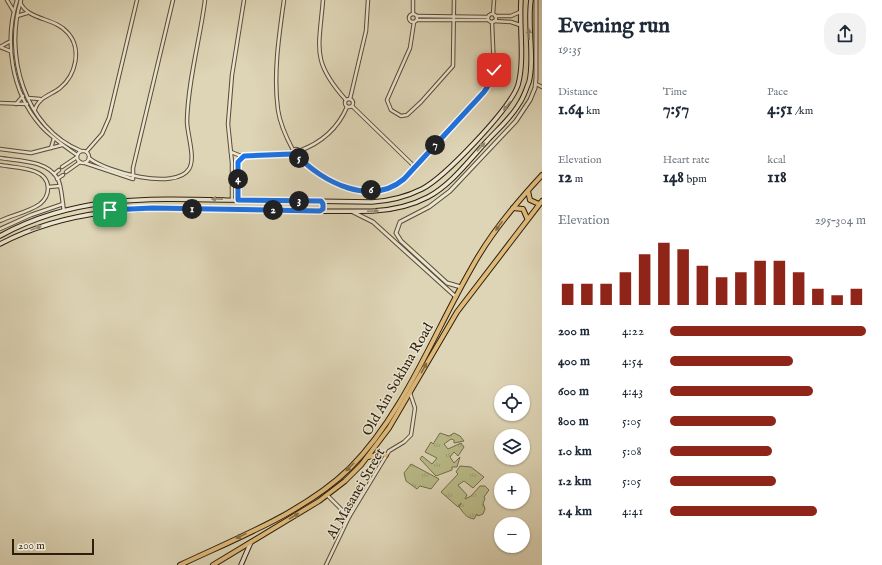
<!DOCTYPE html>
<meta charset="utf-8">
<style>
:root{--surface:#fff;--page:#f2f2f3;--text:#1f2937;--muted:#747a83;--accent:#8f2418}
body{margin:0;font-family:"IM FELL English",serif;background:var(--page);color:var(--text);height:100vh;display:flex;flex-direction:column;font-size:15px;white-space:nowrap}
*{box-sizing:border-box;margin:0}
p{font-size:13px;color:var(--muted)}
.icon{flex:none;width:22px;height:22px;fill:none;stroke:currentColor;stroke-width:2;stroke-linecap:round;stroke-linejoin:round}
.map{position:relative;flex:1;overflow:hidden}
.drawer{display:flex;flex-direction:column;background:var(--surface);width:340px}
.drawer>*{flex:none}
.fabs{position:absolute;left:494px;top:385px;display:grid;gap:8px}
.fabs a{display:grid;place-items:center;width:36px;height:36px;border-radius:50%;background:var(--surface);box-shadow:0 1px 3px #0004;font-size:20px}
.scale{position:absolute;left:12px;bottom:10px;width:82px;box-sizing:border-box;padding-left:4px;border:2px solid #2d1f0b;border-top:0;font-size:11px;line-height:14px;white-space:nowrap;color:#2d1f0b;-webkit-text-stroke:3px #eae4d0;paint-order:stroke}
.pin{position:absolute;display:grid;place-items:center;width:34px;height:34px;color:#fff;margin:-17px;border-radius:8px;box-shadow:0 2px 6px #0006}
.km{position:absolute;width:20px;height:20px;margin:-10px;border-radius:50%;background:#222;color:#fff;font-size:11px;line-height:20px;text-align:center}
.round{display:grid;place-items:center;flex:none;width:42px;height:42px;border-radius:16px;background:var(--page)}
.headline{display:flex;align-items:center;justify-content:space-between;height:68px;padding:0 16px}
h1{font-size:22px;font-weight:800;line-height:30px}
.metrics{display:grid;grid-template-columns:repeat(3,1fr);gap:6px;height:68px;padding:4px 16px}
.metrics div{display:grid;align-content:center}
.metrics b{font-size:17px;font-weight:800}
.metrics small{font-size:11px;font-weight:400}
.metrics p{font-size:11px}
.chart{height:112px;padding:8px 16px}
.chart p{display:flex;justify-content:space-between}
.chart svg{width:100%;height:72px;margin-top:4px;stroke:var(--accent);stroke-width:6}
ul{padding:0 16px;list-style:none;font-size:13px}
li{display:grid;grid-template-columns:64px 48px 1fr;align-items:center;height:30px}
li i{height:10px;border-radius:5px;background:var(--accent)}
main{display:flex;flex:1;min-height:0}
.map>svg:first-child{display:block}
.grass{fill:url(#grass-tufts);stroke:#736d4a}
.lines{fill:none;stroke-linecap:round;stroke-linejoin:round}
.minor-casing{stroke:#594c36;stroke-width:4.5}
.tertiary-casing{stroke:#594c36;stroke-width:5}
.secondary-casing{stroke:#2d1f0b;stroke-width:5.5}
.primary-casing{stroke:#2d1f0b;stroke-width:6}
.minor{stroke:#eae4d0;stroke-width:2.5}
.tertiary{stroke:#eae4d0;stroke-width:3}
.secondary{stroke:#eae4d0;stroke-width:3.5}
.primary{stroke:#dfba7b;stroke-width:4}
.oneway{fill:#958b77}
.oneway2{fill:#866c43}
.route-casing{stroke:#fff;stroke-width:8}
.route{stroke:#1a73e8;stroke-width:5}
.labels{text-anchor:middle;stroke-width:3;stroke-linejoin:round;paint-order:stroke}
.street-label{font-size:14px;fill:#2d1f0b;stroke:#eae4d0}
</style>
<main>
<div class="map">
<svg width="542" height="565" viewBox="0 0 542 565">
<defs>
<pattern id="grass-tufts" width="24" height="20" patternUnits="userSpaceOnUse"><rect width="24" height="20" fill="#b9bb89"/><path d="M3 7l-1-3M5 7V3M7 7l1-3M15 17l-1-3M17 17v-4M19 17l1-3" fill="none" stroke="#9fa075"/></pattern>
</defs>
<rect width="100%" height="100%" fill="#ded5b6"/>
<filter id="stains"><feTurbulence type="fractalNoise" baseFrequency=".005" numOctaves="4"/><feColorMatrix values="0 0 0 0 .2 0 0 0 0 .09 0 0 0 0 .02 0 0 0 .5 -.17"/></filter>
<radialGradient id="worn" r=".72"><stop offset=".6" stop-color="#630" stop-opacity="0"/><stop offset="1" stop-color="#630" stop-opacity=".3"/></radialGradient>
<!-- grass -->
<g class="grass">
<path d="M440,433L449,436L454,433L460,436L464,441L454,443V440L451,439L444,444L448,449L461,443L464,447L458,456L454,452L450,457L454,463L460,457L457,467H452V470L436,476L420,459L422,456L432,464L437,458L425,452L431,442L433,444Z"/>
<path d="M411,464L439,479L431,489L420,486L417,489L406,481L404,473Z"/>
<path d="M460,466L471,467L484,477L473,488L464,481L458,485L467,495L465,499L471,496L480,486H485L489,490L484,497L485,499L483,503L485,509L483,514L478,516L477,514L474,519C466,518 463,512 459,507L461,503L458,507L441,492L458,474L456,472Z"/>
</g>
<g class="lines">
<defs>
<g id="minor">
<path d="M7,0L13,10"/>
<path d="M17,0C4,41 11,92 41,126C51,137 64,146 77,155"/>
<path d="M21,0C4,54 24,128 81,151"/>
<path d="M284,0C279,35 273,75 278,110C280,124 286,137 293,150"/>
<path d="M323,0C319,49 311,61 346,100"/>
<path d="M413,0V14"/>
<path d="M20,2C28,21 55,17 68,33C82,49 76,75 60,88C51,95 39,97 35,109"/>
<path d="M493,14L494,0"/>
<circle cx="492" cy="18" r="4"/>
<circle cx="413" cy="18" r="4"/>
<path d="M17,16L27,13"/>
<path d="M417,16L488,17"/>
<path d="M495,16H511L520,12"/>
<path d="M417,20H488"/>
<path d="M494,21L511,22L520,25"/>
<path d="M414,22L410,48L387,100L391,110L401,116L407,115L421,102L453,66L454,0"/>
<path d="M0,47L9,42"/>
<path d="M0,47L10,51"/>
<path d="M536,84L542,87"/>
<path d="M28,98L40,99"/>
<circle cx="349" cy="103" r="4"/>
<path d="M350,99L366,31L368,0"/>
<path d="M0,103L27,104"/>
<path d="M16,104L23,96"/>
<path d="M352,106L415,167"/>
<path d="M51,148L54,138"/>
<path d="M0,149L31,153L62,145"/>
<circle cx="296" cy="153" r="4"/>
<circle cx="83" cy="157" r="6"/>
<path d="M87,151L102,134L109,118L137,0"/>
<path d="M299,151C321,143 338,128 347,107"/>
<path d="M231,152L241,156L292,154"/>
<path d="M298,156C323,183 362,201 398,184L490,84L494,70L492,22"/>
<path d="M0,158C19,161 47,160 58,179C62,188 62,201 64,211"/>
<path d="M89,158C106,172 175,191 189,169C196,158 187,134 187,121C188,80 200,40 205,0"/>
<path d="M85,163L133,179V168L173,0"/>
<path d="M0,165C16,168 48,167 48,188C48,195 45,200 40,204C29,212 12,215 0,221"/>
<path d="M62,167L77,157"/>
<path d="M66,172L80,162"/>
<path d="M54,174L59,170"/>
<path d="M57,179L63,175"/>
<path d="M48,187L60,186"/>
<path d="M232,200V163L228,124L232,75L244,0"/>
<path d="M239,200L238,162L243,156"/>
<path d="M0,229L31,215L63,204"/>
<path d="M327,495L349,517"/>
<path d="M326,565L349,517L389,451L404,442L411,435L415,408L410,393"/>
</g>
<g id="tertiary">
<path d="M353,212L373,222L456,297"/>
<path d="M461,287L447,283L401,241L396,233L400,222L429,207L450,191L516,121L530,100L535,88L536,78V0"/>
</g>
<g id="secondary">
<path d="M321,211L324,207L321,201"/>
<path d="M0,236C72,196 146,198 225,200C274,200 323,201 372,202C389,201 406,197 422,189C445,177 510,109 518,85C525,60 519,27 521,0"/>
<path d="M0,244C71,207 140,208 218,209C270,210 321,212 373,211C392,210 411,206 428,197C452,184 469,160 487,141C498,129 511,118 519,104C524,97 526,89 529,82C535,59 527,26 531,0"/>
<path d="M241,565L251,542"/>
</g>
<g id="primary">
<path d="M528,191L530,200L539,204"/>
<path d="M513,208L523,209L527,218"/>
<path d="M368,457L381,454L386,455"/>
<path d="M180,565C237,538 305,512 350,468C403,415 434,333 471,269C490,234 515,204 542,175"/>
<path d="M213,565L319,501L345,481L361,465L389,428L457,312L542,201"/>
</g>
</defs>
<!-- minor casing -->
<use href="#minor" class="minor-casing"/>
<!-- tertiary casing -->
<use href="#tertiary" class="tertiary-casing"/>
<!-- secondary casing -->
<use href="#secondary" class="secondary-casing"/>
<!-- primary casing -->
<use href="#primary" class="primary-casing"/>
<!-- minor -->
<use href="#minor" class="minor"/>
<!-- tertiary -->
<use href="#tertiary" class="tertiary"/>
<!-- secondary -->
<use href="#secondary" class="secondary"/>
<!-- primary -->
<use href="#primary" class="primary"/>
</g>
<!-- one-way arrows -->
<defs><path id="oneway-solid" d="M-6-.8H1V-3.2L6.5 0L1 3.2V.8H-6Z"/></defs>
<g class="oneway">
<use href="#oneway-solid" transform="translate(529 34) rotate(-92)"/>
<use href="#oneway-solid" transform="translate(507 106) rotate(128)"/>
<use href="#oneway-solid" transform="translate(481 147) rotate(-47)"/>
<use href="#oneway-solid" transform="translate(217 199) rotate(-179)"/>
<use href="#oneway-solid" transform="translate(373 211) rotate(-2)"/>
<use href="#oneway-solid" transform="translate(36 228) rotate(-21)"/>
</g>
<g class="oneway2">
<use href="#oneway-solid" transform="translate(499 226) rotate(126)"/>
<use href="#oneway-solid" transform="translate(424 368) rotate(-61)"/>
<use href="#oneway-solid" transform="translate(350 467) rotate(135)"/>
<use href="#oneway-solid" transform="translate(294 516) rotate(-31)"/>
<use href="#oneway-solid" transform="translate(241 536) rotate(154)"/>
</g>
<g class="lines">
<defs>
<path id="route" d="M110,210L152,208L320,211L323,209V204L321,201L238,200V162L244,156L292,154L294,157L298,156C322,182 371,207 404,179L484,92L492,80L494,70"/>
</defs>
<!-- route casing -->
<use href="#route" class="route-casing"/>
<!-- route -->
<use href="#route" class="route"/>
</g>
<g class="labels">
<!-- street labels -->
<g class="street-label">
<text transform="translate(397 379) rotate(-60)" y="5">Old Ain Sokhna Road</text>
<text transform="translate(355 493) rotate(-60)" y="5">Al Masanei Street</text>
</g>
</g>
<rect width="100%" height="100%" filter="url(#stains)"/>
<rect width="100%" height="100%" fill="url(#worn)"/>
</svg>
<div class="fabs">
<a><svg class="icon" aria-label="locate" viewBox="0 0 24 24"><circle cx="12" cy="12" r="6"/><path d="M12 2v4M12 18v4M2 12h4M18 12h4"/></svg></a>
<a><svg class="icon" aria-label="layers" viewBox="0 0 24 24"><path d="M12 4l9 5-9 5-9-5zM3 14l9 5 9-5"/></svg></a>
<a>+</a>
<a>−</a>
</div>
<div class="scale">200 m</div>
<div class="pin" style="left:110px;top:210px;background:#1e9e55"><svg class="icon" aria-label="arrive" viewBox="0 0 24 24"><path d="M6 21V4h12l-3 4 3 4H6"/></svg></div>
<div class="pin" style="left:494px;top:70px;background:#d93025"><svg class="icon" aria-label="check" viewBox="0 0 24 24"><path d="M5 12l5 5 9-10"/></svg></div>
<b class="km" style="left:192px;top:209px">1</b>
<b class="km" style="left:273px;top:210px">2</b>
<b class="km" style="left:299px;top:201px">3</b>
<b class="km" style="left:238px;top:179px">4</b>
<b class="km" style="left:299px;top:158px">5</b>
<b class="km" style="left:371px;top:190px">6</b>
<b class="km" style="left:435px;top:145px">7</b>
</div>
<section class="drawer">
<div class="headline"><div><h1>Evening run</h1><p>19:35</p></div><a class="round"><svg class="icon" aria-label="share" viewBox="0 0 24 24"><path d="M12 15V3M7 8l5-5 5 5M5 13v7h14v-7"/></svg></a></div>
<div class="metrics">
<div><p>Distance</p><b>1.64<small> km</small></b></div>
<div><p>Time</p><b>7:57</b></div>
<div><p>Pace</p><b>4:51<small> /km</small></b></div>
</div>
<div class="metrics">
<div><p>Elevation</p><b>12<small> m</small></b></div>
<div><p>Heart rate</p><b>148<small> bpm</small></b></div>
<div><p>kcal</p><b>118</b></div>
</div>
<div class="chart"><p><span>Elevation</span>295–304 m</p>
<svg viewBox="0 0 160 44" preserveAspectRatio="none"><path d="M5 44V31M15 44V31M25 44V31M35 44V24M45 44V13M55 44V6M65 44V10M75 44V20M85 44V27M95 44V24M105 44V17M115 44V17M125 44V24M135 44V34M145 44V38M155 44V34"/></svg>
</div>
<ul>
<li><b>200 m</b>4:22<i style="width:100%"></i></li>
<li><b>400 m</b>4:54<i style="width:63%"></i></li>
<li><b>600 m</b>4:43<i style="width:73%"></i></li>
<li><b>800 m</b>5:05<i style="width:54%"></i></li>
<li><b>1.0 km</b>5:08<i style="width:52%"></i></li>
<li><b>1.2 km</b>5:05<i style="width:54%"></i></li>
<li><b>1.4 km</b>4:41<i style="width:75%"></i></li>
</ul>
</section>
</main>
